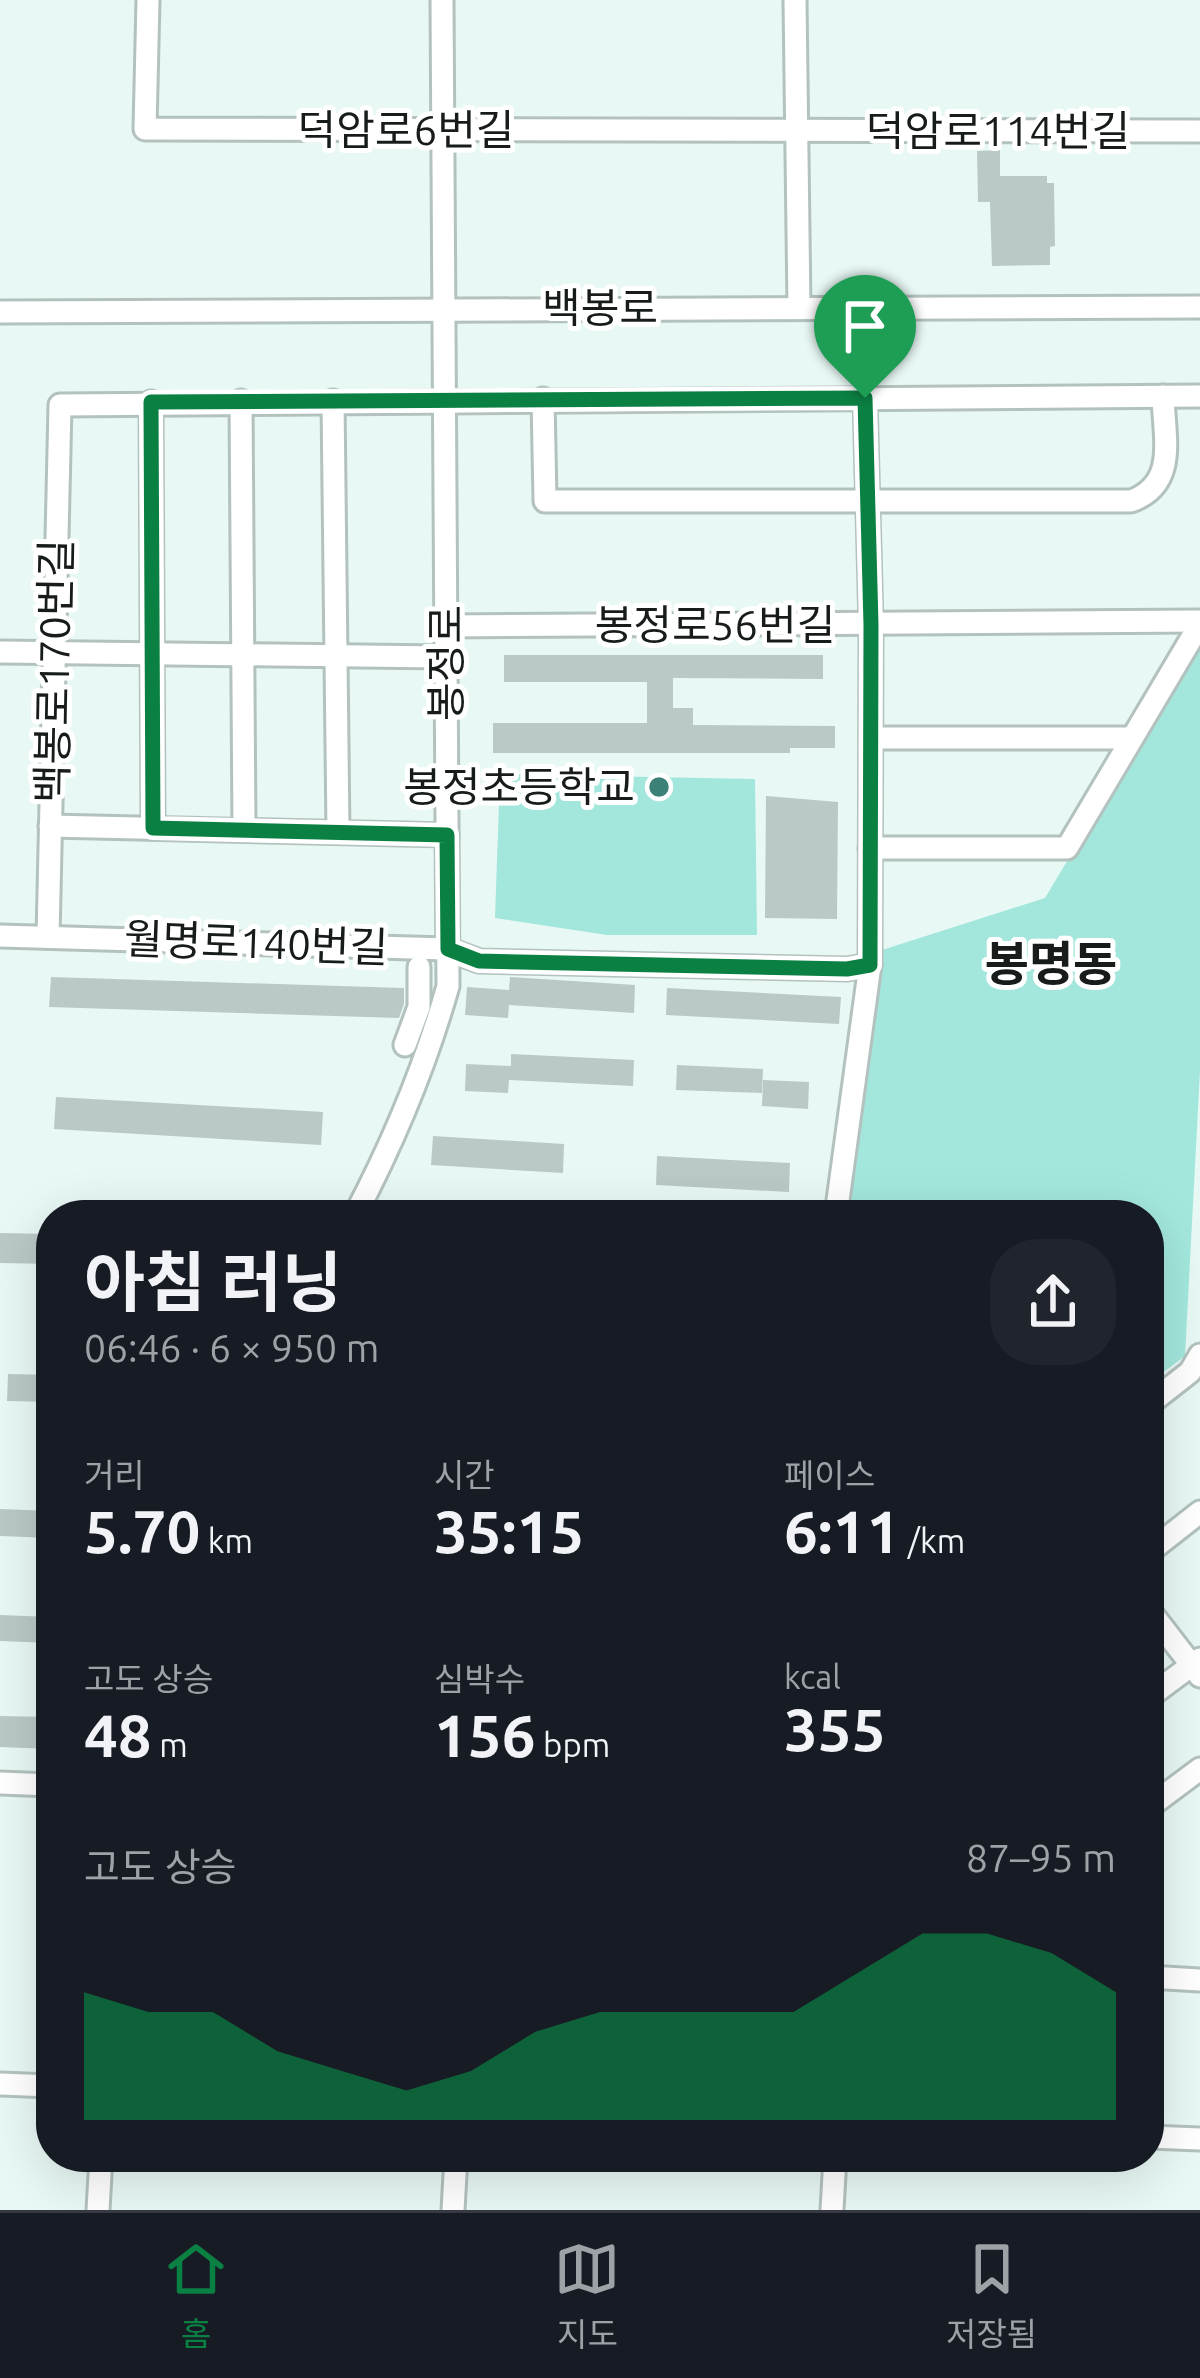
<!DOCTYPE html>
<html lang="ko">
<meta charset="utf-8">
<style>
:root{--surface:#171b24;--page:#20242c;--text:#f1f3f6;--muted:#9ea1a6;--line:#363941;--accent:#0b8043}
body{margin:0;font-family:Ubuntu,"Noto Sans KR",sans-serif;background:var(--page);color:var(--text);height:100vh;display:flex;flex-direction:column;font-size:45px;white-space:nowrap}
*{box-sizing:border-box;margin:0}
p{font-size:39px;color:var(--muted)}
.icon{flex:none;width:66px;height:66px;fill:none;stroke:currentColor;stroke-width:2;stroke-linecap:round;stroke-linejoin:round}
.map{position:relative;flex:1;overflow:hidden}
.panel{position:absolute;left:36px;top:1200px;width:1128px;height:972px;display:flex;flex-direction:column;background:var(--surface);border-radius:48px;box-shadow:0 12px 48px #0002}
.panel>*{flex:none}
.pin{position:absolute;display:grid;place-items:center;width:102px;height:102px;color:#fff;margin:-123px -51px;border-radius:50% 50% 50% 0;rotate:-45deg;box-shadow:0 0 12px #0007}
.pin .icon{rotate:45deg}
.round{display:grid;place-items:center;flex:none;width:126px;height:126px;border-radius:48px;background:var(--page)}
.head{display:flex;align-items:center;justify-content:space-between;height:204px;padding:0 48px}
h1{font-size:66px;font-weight:700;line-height:90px}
.figures{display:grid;grid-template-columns:repeat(3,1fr);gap:18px;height:204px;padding:12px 48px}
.figures div{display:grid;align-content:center}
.figures b{font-size:60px;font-weight:700}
.figures small{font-size:33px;font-weight:400}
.figures p{font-size:33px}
.chart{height:336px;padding:24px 48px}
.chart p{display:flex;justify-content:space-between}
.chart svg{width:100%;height:216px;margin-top:12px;fill:var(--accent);opacity:.7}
.tab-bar{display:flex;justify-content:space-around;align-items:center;height:168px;border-top:3px solid var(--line);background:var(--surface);font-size:33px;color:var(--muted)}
.tab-bar a{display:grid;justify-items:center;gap:6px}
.tab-bar .active{color:var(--accent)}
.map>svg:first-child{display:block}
.green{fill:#a3e7dc}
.building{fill:#bac9c6}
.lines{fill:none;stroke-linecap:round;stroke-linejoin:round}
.minor-casing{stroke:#b3c2bf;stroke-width:27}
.minor{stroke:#fff;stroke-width:21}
.route-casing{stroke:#fff;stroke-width:24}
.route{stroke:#0b8043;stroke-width:15}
.poi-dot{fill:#3c8178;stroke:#fff;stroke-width:4.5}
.labels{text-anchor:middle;stroke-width:10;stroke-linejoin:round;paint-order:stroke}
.street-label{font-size:42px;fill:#171c1b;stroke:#fff}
.poi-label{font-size:42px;fill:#171c1b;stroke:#fff;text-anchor:end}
.quarter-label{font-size:48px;font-weight:bold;fill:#171c1b;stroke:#fff}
</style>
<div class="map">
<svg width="1200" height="2210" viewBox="0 0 1200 2210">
<rect width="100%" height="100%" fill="#e8f8f5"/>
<!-- green -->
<g class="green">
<path d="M1200,639V1071L1185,1356L1149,1383V1215H845L879,951L1045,898Z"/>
<path d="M500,774L755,779L757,935H607L495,918Z"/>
</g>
<!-- building -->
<g class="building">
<path d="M1000,150V176H1047V183H1054L1055,246L1050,247V265L992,266L990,202H978L977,151Z"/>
<path d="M504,655H823V679L673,678V708H693V725L835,726V748H790V753H493V723H647V682H504Z"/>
<path d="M766,796L838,802L837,919L765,918Z"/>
<path d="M51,977L404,988V1004L399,1018L49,1007Z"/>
<path d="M510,977L635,985L634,1013L509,1005L508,1018L465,1015L467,987L509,990Z"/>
<path d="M667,988L841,997L839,1024L666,1015Z"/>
<path d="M511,1054L634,1060L633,1086L509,1080L508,1093L465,1091L466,1064L511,1066Z"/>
<path d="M677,1065L763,1069L762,1093L676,1090Z"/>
<path d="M763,1080L809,1082L808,1109L762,1106Z"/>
<path d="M56,1097L323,1112L321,1145L54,1129Z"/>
<path d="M433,1136L564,1144L563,1173L431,1165Z"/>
<path d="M657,1156L790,1163L789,1192L656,1185Z"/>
<path d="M0,1233L51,1234V1264L0,1263Z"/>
<path d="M8,1374L51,1375V1402L7,1401Z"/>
<path d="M0,1509L51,1511V1538L0,1536Z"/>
<path d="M0,1615L51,1617V1643L0,1641Z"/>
<path d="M0,1716L51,1717V1749L0,1747Z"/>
</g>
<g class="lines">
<defs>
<g id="minor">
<path d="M148,0L145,129L1200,131"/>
<path d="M795,0L799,308"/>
<path d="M0,312L1200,307"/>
<path d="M543,399L545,501H1131C1178,484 1164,438 1163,396"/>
<path d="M241,401L244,830"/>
<path d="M333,401L338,832"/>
<path d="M151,402L153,828"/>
<path d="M445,626L1200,621"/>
<path d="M0,652L445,657"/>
<path d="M871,738H1131"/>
<path d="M50,826L447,835"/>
<path d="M870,848H1067L1200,624"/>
<path d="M0,936L447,949L479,961L847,969L870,965"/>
<path d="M48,937L60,405L1200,396"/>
<path d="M405,1045L419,1007V967"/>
<path d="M355,1215C394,1141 425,1067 448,986L442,0"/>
<path d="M836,1215L870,965L871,625L865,398"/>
<path d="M1149,1404L1190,1372L1200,1355"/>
<path d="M1149,1552L1200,1512"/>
<path d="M1149,1610L1200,1676"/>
<path d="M1149,1697L1200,1659"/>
<path d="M0,1783L51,1785"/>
<path d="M1149,1807L1200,1769"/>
<path d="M1149,1977L1200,1980"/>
<path d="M0,2084L51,2086"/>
<path d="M1149,2137L1200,2139"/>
<path d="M98,2210L101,2157"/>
<path d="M453,2210L456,2157"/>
<path d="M832,2210L835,2157"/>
</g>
</defs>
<!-- minor casing -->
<use href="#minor" class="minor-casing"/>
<!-- minor -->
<use href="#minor" class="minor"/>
</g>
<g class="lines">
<defs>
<path id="route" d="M865,398L871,625L870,965L847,969L479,961L448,949L447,835L153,828L151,402Z"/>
</defs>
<!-- route casing -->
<use href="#route" class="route-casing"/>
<!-- route -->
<use href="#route" class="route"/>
</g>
<!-- markers -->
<circle class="poi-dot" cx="659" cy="787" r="12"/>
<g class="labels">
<!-- street labels -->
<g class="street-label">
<text x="406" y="145">덕암로6번길</text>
<text x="998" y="146">덕암로114번길</text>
<text x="600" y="323">백봉로</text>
<text x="715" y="640">봉정로56번길</text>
<text transform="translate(446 663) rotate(-90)" y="15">봉정로</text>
<text transform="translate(54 671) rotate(-89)" y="15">백봉로170번길</text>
<text transform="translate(256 943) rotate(2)" y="15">월명로140번길</text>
</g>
<!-- poi labels -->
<g class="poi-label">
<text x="635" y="802">봉정초등학교</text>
</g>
<!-- quarter labels -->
<g class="quarter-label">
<text x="1051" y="981">봉명동</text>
</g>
</g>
</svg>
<div class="pin" style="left:865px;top:398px;background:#1e9e55"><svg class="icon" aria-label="arrive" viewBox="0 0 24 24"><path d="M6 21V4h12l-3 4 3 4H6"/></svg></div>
<section class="panel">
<div class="head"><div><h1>아침 러닝</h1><p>06:46 · 6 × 950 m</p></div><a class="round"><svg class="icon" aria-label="share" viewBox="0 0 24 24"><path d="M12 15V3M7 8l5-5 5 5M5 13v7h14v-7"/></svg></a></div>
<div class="figures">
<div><p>거리</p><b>5.70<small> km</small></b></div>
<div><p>시간</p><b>35:15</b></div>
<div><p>페이스</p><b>6:11<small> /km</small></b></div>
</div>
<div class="figures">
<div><p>고도 상승</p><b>48<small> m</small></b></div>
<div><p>심박수</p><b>156<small> bpm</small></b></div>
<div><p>kcal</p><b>355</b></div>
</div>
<div class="chart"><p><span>고도 상승</span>87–95 m</p>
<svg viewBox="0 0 160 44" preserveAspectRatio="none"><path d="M0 44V18L10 22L20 22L30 30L40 34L50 38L60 34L70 26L80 22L90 22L100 22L110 22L120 14L130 6L140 6L150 10L160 18V44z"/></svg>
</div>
</section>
</div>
<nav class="tab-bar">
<a class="active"><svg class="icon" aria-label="home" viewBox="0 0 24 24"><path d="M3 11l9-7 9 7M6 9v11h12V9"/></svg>홈</a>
<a><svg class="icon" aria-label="map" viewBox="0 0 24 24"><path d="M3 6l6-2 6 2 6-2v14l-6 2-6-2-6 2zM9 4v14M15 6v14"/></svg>지도</a>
<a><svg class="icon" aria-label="saved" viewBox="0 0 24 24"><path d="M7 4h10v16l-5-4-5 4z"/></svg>저장됨</a>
</nav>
